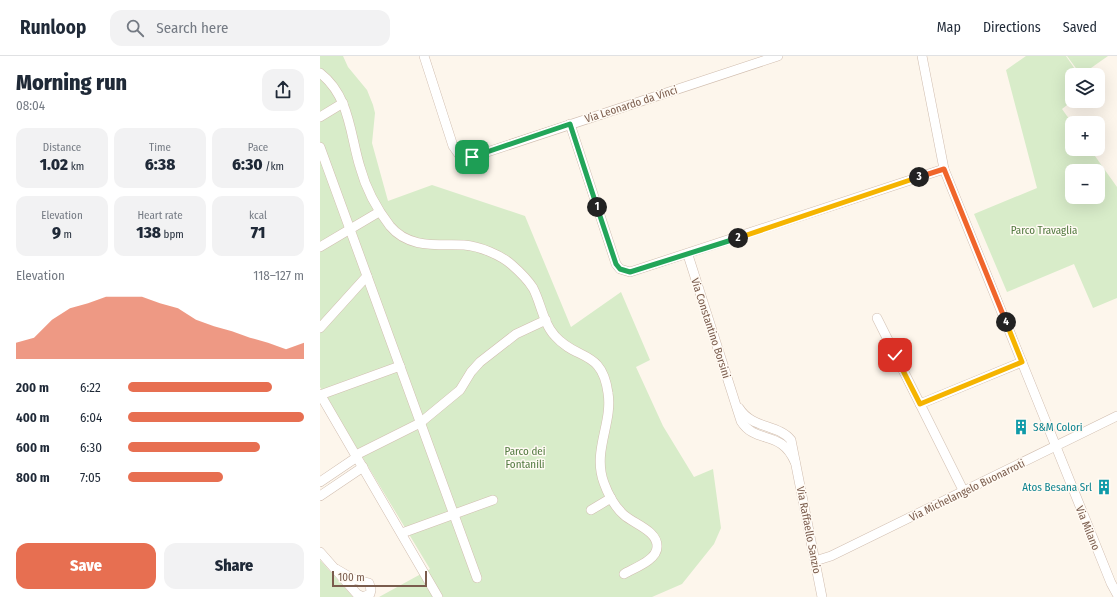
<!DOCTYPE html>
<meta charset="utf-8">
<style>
:root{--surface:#fff;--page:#f2f2f3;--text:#1f2937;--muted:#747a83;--line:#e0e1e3;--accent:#e76f51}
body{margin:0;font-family:"Fira Sans Condensed",sans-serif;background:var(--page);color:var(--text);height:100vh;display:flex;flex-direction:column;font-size:15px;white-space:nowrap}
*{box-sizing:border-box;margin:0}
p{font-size:13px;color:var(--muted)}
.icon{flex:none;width:22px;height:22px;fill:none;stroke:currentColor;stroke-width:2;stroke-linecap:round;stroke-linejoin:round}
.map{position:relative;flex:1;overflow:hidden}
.drawer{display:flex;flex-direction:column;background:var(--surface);width:320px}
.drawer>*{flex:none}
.tools{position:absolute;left:745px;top:12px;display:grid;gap:8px}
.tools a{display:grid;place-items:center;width:40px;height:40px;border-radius:8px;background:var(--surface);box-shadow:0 4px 16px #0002;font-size:20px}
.scale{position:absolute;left:12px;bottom:10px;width:95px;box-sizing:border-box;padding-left:4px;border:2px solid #7a5c4d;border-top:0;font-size:11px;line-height:14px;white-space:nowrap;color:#7a5c4d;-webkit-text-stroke:3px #fffaf3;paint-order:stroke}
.pin{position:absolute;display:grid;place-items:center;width:34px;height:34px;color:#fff;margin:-17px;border-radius:8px;box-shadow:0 2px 6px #0006}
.km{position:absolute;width:20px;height:20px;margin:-10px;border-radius:50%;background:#222;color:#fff;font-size:11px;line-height:20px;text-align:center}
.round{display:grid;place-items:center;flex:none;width:42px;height:42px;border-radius:12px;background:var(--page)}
.headline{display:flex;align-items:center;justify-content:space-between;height:68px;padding:0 16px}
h1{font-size:22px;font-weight:800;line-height:30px}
.metrics{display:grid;grid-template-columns:repeat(3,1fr);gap:6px;height:68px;padding:4px 16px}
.metrics div{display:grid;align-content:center;border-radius:10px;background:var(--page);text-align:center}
.metrics b{font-size:17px;font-weight:800}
.metrics small{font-size:11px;font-weight:400}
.metrics p{font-size:11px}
.chart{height:112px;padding:8px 16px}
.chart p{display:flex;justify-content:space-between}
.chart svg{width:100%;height:72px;margin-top:4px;fill:var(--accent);opacity:.7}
.primary-button{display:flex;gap:8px;margin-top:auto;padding:8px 16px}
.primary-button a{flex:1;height:46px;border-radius:12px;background:var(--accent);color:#fff;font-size:16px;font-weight:800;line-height:46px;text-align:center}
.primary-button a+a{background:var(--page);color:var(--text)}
ul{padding:0 16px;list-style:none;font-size:13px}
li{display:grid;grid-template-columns:64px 48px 1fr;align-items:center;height:30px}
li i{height:10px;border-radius:5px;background:var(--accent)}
header{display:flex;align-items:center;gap:24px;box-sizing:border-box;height:56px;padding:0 20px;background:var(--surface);border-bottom:1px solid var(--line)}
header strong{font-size:19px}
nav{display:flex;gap:22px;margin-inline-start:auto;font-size:14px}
.search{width:280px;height:36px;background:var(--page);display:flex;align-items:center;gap:10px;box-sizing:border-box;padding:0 14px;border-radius:12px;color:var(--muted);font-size:15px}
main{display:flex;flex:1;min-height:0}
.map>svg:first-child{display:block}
.green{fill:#d8ecc9;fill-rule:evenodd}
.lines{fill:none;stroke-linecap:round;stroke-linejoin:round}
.minor-casing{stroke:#d1beb0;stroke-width:10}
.minor{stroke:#fff;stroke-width:9}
.split-1-casing{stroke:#fff;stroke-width:8}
.split-2-casing{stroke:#fff;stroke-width:8}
.split-3-casing{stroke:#fff;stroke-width:8}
.split-4-casing{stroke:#fff;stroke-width:8}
.split-5-casing{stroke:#fff;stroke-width:8}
.split-1{stroke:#22a559;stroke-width:5}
.split-2{stroke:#22a559;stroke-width:5}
.split-3{stroke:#f5b400;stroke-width:5}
.split-4{stroke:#f0652b;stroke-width:5}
.split-5{stroke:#f5b400;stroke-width:5}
.labels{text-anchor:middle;stroke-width:3;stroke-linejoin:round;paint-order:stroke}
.street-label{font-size:11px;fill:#7a5c4d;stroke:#fffaf3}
.park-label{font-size:11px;fill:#537a41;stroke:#fffaf3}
.culture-label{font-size:11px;fill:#0d838f;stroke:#fffaf3;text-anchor:start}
</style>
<header>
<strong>Runloop</strong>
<div class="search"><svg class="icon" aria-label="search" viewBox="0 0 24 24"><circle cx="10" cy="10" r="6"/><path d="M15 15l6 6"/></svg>Search here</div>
<nav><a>Map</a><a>Directions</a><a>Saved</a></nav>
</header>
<main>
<section class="drawer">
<div class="headline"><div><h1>Morning run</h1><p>08:04</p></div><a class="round"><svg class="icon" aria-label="share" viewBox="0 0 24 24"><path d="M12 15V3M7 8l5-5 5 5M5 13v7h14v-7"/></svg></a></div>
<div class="metrics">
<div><p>Distance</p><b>1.02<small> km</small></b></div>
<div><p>Time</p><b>6:38</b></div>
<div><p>Pace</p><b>6:30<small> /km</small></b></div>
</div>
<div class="metrics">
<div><p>Elevation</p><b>9<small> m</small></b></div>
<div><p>Heart rate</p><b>138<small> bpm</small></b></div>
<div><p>kcal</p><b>71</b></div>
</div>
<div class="chart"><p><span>Elevation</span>118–127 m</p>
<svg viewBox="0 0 160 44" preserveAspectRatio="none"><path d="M0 44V34L10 31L20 20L30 13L40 10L50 6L60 6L70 6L80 10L90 13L100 20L110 24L120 27L130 31L140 34L150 38L160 34V44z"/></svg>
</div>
<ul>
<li><b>200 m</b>6:22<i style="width:82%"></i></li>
<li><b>400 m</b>6:04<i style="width:100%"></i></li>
<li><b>600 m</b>6:30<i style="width:75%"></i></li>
<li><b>800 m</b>7:05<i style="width:54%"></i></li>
</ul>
<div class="primary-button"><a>Save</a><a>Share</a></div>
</section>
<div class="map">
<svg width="797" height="541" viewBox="0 0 797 541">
<rect width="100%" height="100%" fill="#fdf6ec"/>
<!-- green -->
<g class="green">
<path d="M0,0H23L28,11L47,34L53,49L55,57L52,87L68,145L112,129L205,160L251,271L301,236L330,304L316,311L343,370L374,421L393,413L401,472L394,488L362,528L332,541H59L110,513L0,331Z"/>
<path d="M706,0H746L759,19H752V45L742,53L752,67V93H770L797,131V242L773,252L754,208L687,236L654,158L717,132L686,14ZM752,115H778V141H752Z"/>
<path d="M747,0H788L761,19Z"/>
<path d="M0,504L33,541H0Z"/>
</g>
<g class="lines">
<defs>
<g id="minor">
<path d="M104,0L133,90L140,100L152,101L458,0"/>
<path d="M602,0L624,113L791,527L797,538"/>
<path d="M0,17C30,40 30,79 40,111C46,133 56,152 70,170C89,193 118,188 144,189C159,190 181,199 192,209C200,216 208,224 213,232C221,247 223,267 235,280C257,305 282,293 288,337C293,367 272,395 284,427C288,438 295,451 304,459C314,468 338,475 337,491C337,504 314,512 304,518"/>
<path d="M0,61L23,47"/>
<path d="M250,68L296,208L300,213L310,216L624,113"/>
<path d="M0,91L157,522"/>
<path d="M0,191L59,156"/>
<path d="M368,199L421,365C436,389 461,373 475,406"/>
<path d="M557,262L644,436"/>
<path d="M0,272L47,220"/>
<path d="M0,338L118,541"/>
<path d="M0,339L80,310"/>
<path d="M600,348L702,306"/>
<path d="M419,352C432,373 458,368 471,384L502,541"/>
<path d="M36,399L100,367L140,334L151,316L160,306L196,278L226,264"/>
<path d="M0,426L37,401"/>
<path d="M0,440L43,411"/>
<path d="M271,454L291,442"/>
<path d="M82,477L173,444"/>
<path d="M0,496L37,538L43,541L50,538L51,534L49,527L33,523L16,513"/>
<path d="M495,505L511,500L797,360"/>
</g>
</defs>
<!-- minor casing -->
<use href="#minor" class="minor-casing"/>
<!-- minor -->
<use href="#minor" class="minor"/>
</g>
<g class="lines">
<defs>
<path id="split-1" d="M152,101L250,68L277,151"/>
<path id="split-2" d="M277,151L296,208L300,213L310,216L418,182"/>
<path id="split-3" d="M418,182L599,121"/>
<path id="split-4" d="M599,121L624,113L686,266"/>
<path id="split-5" d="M575,299L600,348L702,306L686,266"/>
</defs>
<!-- split-1 casing -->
<use href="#split-1" class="split-1-casing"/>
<!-- split-2 casing -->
<use href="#split-2" class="split-2-casing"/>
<!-- split-3 casing -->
<use href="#split-3" class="split-3-casing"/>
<!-- split-4 casing -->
<use href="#split-4" class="split-4-casing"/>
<!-- split-5 casing -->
<use href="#split-5" class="split-5-casing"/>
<!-- split-1 -->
<use href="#split-1" class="split-1"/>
<!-- split-2 -->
<use href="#split-2" class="split-2"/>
<!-- split-3 -->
<use href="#split-3" class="split-3"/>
<!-- split-4 -->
<use href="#split-4" class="split-4"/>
<!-- split-5 -->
<use href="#split-5" class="split-5"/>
</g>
<!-- icons -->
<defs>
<symbol id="building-bare" viewBox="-9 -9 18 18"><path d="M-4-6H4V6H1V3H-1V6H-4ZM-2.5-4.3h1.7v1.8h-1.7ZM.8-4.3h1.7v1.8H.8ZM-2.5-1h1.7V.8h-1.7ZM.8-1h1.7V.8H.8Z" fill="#0f9aa8" stroke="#fffaf3" stroke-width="2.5" paint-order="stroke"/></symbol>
</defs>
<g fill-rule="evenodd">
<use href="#building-bare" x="690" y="360" width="22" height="22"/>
<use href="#building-bare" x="773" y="420" width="22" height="22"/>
</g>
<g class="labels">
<!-- street labels -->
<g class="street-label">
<text transform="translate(311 48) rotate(-18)" y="4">Via Leonardo da Vinci</text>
<text transform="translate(391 272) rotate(72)" y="4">Via Constantino Borsini</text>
<text transform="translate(647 434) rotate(-26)" y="4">Via Michelangelo Buonarroti</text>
<text transform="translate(768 472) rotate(68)" y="4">Via Milano</text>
<text transform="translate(489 474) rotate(79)" y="4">Via Raffaello Sanzio</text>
</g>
<!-- park labels -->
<g class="park-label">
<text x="724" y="178">Parco Travaglia</text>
<text x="205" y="399">Parco dei<tspan x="205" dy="13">Fontanili</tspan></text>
</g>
<!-- culture labels -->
<g class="culture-label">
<text x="713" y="375">S&amp;M Colori</text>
<text x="772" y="435" text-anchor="end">Atos Besana Srl</text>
</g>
</g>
</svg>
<div class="tools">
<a><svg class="icon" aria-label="layers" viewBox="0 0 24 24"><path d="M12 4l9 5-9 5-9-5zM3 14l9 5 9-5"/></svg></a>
<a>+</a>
<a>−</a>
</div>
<div class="scale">100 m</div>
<div class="pin" style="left:152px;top:101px;background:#1e9e55"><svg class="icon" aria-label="arrive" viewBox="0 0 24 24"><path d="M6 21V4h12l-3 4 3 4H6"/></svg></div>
<div class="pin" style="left:575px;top:299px;background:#d93025"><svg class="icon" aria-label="check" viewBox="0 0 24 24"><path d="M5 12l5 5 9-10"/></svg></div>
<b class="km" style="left:277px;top:151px">1</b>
<b class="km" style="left:418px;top:182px">2</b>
<b class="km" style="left:599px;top:121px">3</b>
<b class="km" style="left:686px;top:266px">4</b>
</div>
</main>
